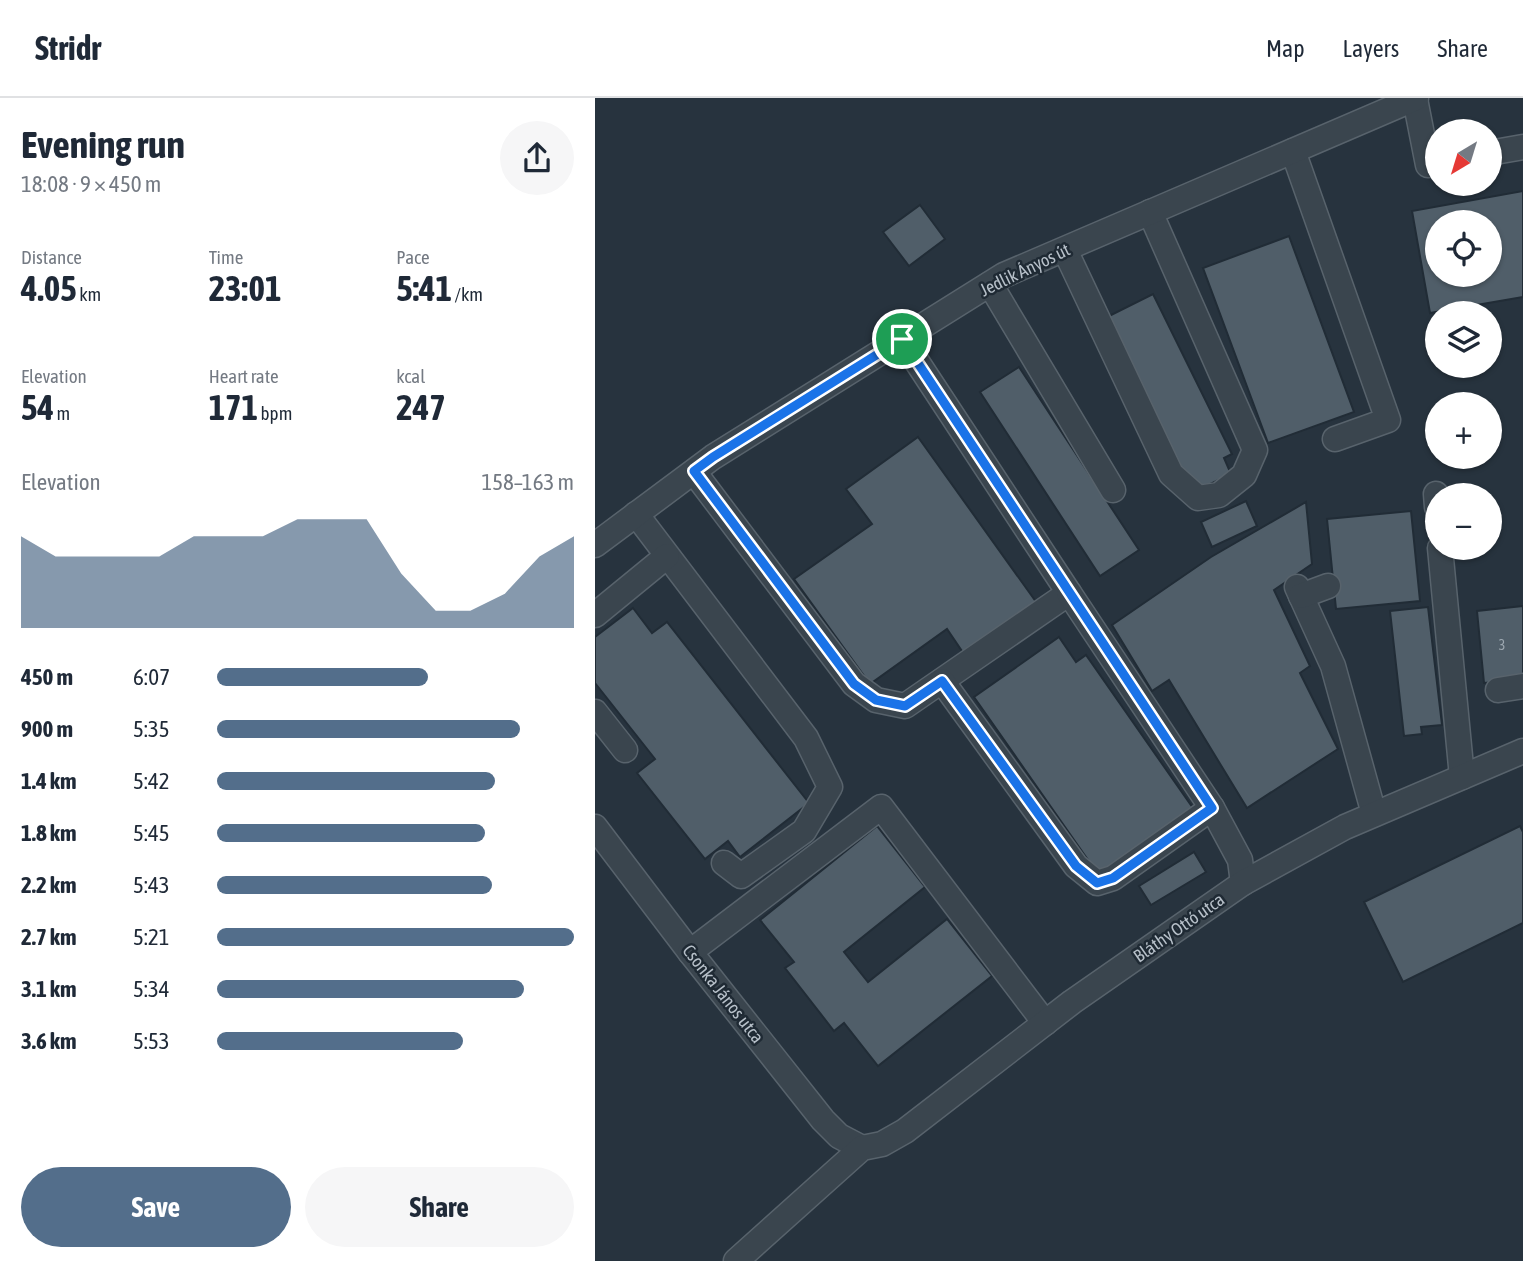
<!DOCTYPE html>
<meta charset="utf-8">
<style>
:root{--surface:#fff;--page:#f6f6f7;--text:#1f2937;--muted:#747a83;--line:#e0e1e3;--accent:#536e8b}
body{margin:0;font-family:"Asap Condensed",sans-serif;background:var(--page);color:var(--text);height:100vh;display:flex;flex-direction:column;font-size:26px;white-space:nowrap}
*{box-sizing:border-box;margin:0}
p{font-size:23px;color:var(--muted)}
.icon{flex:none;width:38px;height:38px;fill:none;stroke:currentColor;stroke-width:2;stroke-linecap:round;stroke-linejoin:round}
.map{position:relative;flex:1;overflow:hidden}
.sheet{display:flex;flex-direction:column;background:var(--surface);width:595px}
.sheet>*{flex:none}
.needle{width:46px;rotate:218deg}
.controls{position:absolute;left:830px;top:21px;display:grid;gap:14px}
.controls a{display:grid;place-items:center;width:77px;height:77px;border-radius:50%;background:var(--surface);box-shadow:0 2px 5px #0004;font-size:35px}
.pin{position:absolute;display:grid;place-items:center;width:60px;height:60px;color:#fff;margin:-30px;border:4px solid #fff;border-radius:50%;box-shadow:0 2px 7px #0007}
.round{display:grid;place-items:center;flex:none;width:74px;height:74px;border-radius:37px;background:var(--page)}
.head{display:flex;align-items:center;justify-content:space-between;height:119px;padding:0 21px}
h1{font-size:38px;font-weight:700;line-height:52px}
.figures{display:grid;grid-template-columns:repeat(3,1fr);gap:10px;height:119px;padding:7px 21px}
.figures div{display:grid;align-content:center}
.figures b{font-size:35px;font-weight:700}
.figures small{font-size:19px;font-weight:400}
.figures p{font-size:19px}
.chart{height:196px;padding:14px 21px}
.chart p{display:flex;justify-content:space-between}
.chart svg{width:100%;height:126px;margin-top:7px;fill:var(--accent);opacity:.7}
.cta{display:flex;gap:14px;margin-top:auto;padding:14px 21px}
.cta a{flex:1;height:80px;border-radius:42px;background:var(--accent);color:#fff;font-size:28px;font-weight:700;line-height:80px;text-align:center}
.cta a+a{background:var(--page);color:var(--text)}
ul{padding:0 21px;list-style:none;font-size:23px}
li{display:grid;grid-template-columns:112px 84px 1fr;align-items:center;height:52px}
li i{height:18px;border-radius:9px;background:var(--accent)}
header{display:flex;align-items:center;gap:42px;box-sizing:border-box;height:98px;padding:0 35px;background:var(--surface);border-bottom:2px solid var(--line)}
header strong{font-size:33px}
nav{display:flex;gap:38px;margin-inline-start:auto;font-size:24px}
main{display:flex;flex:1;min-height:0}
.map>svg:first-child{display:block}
.building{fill:#505e69;stroke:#212c36;stroke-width:2;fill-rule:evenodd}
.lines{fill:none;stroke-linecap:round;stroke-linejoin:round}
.minor-casing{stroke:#58636c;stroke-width:27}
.minor{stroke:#3a454e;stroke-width:24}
.route-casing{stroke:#fff;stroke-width:14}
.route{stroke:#1a73e8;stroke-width:9}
.labels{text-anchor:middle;stroke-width:5;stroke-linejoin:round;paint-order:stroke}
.number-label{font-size:14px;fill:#9da8b1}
.street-label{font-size:18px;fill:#b7c0c9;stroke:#1f2a34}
</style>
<header>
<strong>Stridr</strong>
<nav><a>Map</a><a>Layers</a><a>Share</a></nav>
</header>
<main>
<section class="sheet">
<div class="head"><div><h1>Evening run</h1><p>18:08 · 9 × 450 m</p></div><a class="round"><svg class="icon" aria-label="share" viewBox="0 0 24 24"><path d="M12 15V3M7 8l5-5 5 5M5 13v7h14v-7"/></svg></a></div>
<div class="figures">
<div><p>Distance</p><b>4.05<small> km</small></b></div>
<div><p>Time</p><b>23:01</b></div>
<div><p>Pace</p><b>5:41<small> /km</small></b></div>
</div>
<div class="figures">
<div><p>Elevation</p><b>54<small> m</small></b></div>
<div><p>Heart rate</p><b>171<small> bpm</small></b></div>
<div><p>kcal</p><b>247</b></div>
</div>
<div class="chart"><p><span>Elevation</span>158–163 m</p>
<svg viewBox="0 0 160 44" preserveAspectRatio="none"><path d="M0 44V12L10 19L20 19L30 19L40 19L50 12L60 12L70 12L80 6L90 6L100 6L110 25L120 38L130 38L140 32L150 19L160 12V44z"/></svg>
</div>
<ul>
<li><b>450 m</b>6:07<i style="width:59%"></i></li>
<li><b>900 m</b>5:35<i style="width:85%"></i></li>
<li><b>1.4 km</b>5:42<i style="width:78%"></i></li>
<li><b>1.8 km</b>5:45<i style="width:75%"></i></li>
<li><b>2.2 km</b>5:43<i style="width:77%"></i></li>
<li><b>2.7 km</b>5:21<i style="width:100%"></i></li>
<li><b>3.1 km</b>5:34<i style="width:86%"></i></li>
<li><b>3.6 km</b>5:53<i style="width:69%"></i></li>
</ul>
<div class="cta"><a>Save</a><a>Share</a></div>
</section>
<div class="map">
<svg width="928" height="1163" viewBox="0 0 928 1163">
<rect width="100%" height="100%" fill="#27333e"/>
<!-- building -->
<g class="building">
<path d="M928,93V199L835,215L817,113ZM842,124H894V177H842Z"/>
<path d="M325,107L350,141L314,168L288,134Z"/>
<path d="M694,138L759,314L673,345L608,170Z"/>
<path d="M558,196L637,356L629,360L636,376L601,393L586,378L508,221Z"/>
<path d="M424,269L544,452L505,478L385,294Z"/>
<path d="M323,339L444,508L371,559L352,531L275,586L199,481L277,426L251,391Z"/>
<path d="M651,403L662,428L617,449L606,424Z"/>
<path d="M711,404L717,466L679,492L715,568L705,575L743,651L652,710L574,582L557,593L517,527L616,459Z"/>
<path d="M816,413L825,503L741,511L732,421Z"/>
<path d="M928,508V581L889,585L882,513Z"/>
<path d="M833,509L847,627L826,629L827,636L809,638L795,513Z"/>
<path d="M38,510L57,535L72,524L214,705L145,759L133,743L110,761L42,675L60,661L0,585V539Z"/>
<path d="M464,539L481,564L491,557L600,713L505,779L379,599Z"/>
<path d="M282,728L330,789L249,854L273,884L352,821L397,878L283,968L249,925L239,933L190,870L199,864L165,822Z"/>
<path d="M925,728L928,734V825L808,884L769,804Z"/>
<path d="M599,754L611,774L556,807L544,788Z"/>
</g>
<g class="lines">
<defs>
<g id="minor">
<path d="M820,1L833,67L842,65"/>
<path d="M698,53L793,322L740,341"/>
<path d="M894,55L928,49"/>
<path d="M470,152L576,376L603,400L624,397L649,377L660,352L555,114"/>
<path d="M395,186L518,392"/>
<path d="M99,374L259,586L281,602L310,608L474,495L307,241"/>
<path d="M841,396L842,409"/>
<path d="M41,416L211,640L235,689L209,733L146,778L129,765"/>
<path d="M0,447L118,359L409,177L821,0"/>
<path d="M845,450L867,679"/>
<path d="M702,489L738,568L779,716"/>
<path d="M706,498L733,488"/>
<path d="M0,517L72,458"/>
<path d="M347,583L481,768L502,785L518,780L617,710L474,495"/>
<path d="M903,592L928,588"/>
<path d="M0,614L30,652"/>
<path d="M617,710L645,762L648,785"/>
<path d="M0,729L95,854L228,1022L244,1038L267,1050"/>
<path d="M95,854L286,709L450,925"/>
<path d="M141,1163L267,1050L287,1046L310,1033L477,904L648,785L750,729L928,653"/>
</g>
</defs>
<!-- minor casing -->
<use href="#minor" class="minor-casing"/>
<!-- minor -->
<use href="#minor" class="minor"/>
</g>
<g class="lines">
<defs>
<path id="route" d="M307,241L617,710L518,780L502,785L481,768L347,583L310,608L281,602L259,586L99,373L118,359Z"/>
</defs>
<!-- route casing -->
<use href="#route" class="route-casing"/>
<!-- route -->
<use href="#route" class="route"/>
</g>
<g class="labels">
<!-- number labels -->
<g class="number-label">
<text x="907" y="552">3</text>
</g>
<!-- street labels -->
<g class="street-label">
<text transform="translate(430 172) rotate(-26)" y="6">Jedlik Ányos út</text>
<text transform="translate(584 830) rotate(-35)" y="6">Bláthy Ottó utca</text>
<text transform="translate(128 896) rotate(52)" y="6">Csonka János utca</text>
</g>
</g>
</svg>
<div class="controls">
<a><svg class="needle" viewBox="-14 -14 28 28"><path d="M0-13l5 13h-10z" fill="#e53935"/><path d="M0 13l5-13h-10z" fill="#747a83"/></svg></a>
<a><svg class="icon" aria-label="locate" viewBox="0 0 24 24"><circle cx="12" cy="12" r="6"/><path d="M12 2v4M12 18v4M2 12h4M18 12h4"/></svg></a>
<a><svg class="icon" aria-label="layers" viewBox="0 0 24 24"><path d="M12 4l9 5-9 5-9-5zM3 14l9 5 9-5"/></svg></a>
<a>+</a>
<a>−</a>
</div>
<div class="pin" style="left:307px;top:241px;background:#1e9e55"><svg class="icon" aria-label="arrive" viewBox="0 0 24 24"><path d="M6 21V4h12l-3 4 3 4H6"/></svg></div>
</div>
</main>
